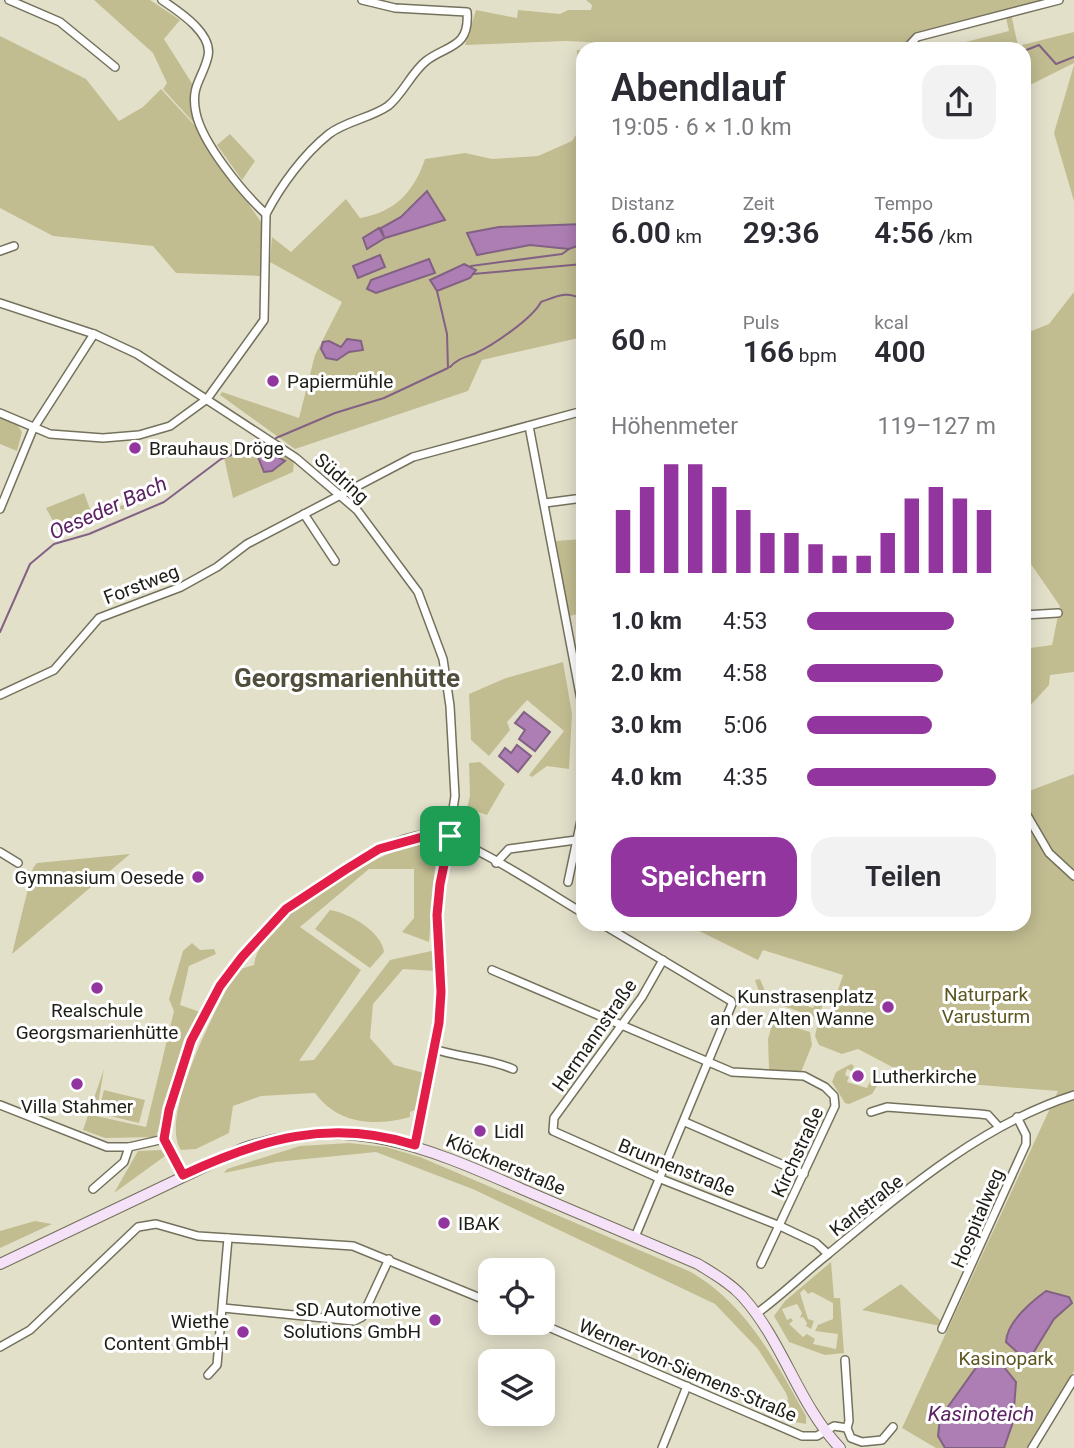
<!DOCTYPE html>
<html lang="de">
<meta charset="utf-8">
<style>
:root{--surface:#fff;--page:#f2f2f3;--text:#2b2b33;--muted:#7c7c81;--accent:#92359f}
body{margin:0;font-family:Roboto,sans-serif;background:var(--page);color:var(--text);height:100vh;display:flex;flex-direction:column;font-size:26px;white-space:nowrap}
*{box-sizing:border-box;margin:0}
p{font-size:23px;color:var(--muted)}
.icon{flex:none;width:38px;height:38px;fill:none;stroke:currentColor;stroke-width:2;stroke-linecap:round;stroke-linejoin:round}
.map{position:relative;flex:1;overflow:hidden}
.side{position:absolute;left:576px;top:42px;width:455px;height:889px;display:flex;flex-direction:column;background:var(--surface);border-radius:21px;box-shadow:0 4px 18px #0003}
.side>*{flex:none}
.buttons{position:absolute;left:478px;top:1258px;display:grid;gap:14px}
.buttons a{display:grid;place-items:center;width:77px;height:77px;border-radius:14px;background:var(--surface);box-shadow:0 4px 18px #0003;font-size:35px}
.pin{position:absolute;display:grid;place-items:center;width:60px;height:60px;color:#fff;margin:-30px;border-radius:14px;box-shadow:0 4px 10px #0006}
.round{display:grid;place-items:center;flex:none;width:74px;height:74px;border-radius:21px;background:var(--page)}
.headline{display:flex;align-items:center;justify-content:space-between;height:119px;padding:0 35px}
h1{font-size:38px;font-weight:600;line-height:52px}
.metrics{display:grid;grid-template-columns:repeat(3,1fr);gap:10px;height:119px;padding:7px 35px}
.metrics div{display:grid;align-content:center}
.metrics b{font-size:30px;font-weight:600}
.metrics small{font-size:19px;font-weight:400}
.metrics p{font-size:19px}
.chart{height:196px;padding:14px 35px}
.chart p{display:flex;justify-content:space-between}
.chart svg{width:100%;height:126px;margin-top:7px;stroke:var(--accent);stroke-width:6}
.primary-button{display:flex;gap:14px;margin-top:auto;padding:14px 35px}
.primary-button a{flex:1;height:80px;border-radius:21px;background:var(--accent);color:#fff;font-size:28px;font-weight:600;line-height:80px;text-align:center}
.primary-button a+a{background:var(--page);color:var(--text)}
ul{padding:0 35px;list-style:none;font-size:23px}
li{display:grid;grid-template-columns:112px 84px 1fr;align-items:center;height:52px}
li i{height:18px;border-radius:9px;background:var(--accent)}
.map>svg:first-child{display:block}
.green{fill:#c2bd91;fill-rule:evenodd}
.water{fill:#ad7eb3;stroke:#826184;stroke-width:2}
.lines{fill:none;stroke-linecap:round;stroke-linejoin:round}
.stream{stroke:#826184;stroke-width:2}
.street-casing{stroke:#74715d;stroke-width:10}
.secondary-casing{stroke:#74715d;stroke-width:12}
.street{stroke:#fff;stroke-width:7}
.secondary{stroke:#f5e1f8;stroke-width:10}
.route-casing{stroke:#fff;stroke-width:14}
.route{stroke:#e11d48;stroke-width:9}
.poi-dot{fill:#92359f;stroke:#fff;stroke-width:2.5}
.labels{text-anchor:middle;stroke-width:6;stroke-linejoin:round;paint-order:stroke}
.poi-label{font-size:19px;fill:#1f1e16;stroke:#fff;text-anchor:start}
.street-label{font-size:19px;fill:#1f1e16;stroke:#fff}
.park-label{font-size:19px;fill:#5d5620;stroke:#fff}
.water-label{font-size:21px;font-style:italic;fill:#5c2264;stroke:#fff}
.district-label{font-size:26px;font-weight:bold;fill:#514e3b;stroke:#fff}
</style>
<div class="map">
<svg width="1074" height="1448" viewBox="0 0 1074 1448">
<rect width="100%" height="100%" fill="#e3e0ca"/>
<!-- green -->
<g class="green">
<path d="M94,0H150L180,20L164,39L193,85L190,95L194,123L163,89L167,83L153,53Z"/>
<path d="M586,0H1044L1010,9L1018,46L1074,32V63L1024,88V49H938L1009,31L1006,18L917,41L918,49H644L643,45L566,41L465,45L476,10L517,18L518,10L560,14L568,10H591L592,5Z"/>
<path d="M0,36L86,79L119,121L143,107L161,89L198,129L263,225L262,276L176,273L153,246L53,236L0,208Z"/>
<path d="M577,50H583V224L499,227L467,234L477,255L530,245L569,249L583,244V337L482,360L468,391L295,449L220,395L222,392L299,418L315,355L342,302L270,262L272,237L291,252L346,199L360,218C395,212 414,192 425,159L465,153L492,159L538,156L572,141L578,132ZM401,217L444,220L385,238L381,228ZM428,259L435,273L371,280Z"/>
<path d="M1074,65V201L1054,133Z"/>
<path d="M230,134L255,161L242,180L217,145Z"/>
<path d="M1074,292V672L1050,675L1049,685L1027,709L1024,649L1052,645L1060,606L1024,554V334L1049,324Z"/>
<path d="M0,418L18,426L22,432L17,451L0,444Z"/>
<path d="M262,440L267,447L294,461L293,472L233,498L223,453Z"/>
<path d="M84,493L93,517L143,497L145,501L59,532L46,508Z"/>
<path d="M583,539V613L569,616L555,541Z"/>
<path d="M563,662L572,714L569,769L547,766L532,777L529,775L564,731L527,700L507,722L510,730L489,756L471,740L469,694L506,678Z"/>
<path d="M480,762L505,784L487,815L467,808L470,796L469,763Z"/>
<path d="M1074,774V1371L1029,1448H936L902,1428L1058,1091L917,1080L858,1049L842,1054L819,1045L815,1036L817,1027L826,1026L843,975L763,950L758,960L685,924H1024V793Z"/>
<path d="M423,841H437L429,942L402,932L414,918V869H369L300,927L361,970L299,1061L314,1060L390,960L436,950L435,971L403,969L373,1004L370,1038L394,1065L424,1073L417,1109L410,1112V1117C374,1127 338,1124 315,1093L261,1096L233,1106L229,1133L196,1149L181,1150C158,1116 218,1005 237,970L254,965C260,917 379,852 423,841Z"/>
<path d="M130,854L12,954L33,868L37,863Z"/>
<path d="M330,910C349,913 381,931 384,952L370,968L315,929Z"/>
<path d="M192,943L200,950L214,949L216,954L189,966L180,1005L200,1012L156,1137L105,1138L83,1130L104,1069L96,1116L146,1127L174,1011L169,999L183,951Z"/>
<path d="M760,979L765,991L813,1008L821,992L828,994L817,1018L761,998L755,980Z"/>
<path d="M773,1021L810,1032L812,1045L801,1072L769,1070L768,1039Z"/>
<path d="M851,1064L854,1066L852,1071L847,1069L845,1075L849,1077L847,1082L867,1088L872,1077L880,1081L872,1094L849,1104L845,1103L832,1082L836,1072Z"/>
<path d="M104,1090L145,1100L139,1123L98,1113Z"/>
<path d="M349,1143L386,1147L420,1157L691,1272C748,1306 774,1359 806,1416V1424L789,1421L782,1414L788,1399L786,1393L758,1349L715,1304L475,1190L376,1152L276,1162L224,1173L227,1169L300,1146Z"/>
<path d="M161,1150L165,1156L114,1193L138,1151Z"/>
<path d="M35,1221L52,1224L0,1248V1231Z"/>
<path d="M831,1262L834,1298H840L844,1353L825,1355L789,1342L774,1316L785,1301ZM804,1289L808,1294L812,1292L833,1303V1319L818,1325L815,1331L838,1334L836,1349L813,1344L815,1339L807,1334L803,1337L789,1324L793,1321L791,1318L787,1320L782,1309L797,1304L802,1313L800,1318L803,1317L807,1323L806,1326L811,1329L814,1321L808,1319L800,1293Z"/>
<path d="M901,1284L942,1322L940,1326L862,1310Z"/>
</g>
<!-- water -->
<g class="water">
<path d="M427,191L445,220L385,238L367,249L363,238L379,228L384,237L381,228L401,217Z"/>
<path d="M583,224V244L569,249L530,245L477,255L467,233L499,227Z"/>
<path d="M380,255L385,267L358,278L353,266Z"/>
<path d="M429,259L435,273L376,293L367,289L371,280Z"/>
<path d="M464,264L476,270L470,278L437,291L430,280Z"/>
<path d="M347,339L361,341L363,350L349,352L337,360L326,358L321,349L323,342L329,341L341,347Z"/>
<path d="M263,450H265L285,461L272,471L264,472L258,457Z"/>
<path d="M524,712L550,732L535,751L519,739L525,730L515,723Z"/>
<path d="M517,745L531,756L518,772L499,756L505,748L511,753Z"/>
<path d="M1046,1291L1069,1297L1072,1303L1054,1319L1027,1363H1022L1017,1352L1006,1342C1007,1322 1031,1302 1046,1291Z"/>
<path d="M990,1362L1004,1367L1016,1382L1013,1422L1004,1448H945L938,1436L940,1418L978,1365Z"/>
</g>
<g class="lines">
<!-- stream -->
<g class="stream">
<path d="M1024,51L1039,45L1056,64L1074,57"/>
<path d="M471,266L562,254L569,249"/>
<path d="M473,274L583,264"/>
<path d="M450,367C458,359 463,358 474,354C492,346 532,319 541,302C555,297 570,289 583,301"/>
<path d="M276,438L335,413L384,398L448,368L447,334L437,291"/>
<path d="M0,632L30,564L54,544L89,534L164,502L221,459L262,443"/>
</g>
<defs>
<g id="street">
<path d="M9,0L60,22L115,67"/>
<path d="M162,0C178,11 213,33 208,56C203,79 190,85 196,113C202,143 243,193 266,214"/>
<path d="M906,49L917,37L1059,0"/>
<path d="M0,251L14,246"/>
<path d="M0,303L94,334L137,354L296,458L357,510L418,592L443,659L450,706L455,796L437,914L441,992L439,1023L415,1145"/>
<path d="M0,413L50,434L103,438L139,435L170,426L207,399L264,320L266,214C281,185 304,154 329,134C346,121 371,118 388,106C403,94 411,73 426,61C446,45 470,49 467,12L395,8L362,0"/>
<path d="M529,426L583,710"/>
<path d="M545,503L583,498"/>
<path d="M0,509L33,429L94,334"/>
<path d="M304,514L335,561"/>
<path d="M1024,615L1058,613"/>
<path d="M0,695L54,670L99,618L181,587L217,567L247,544L413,457L583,411"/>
<path d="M1024,810L1049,853L1074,876"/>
<path d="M0,852L18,863"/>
<path d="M496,863L509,849L576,840"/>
<path d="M568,882L583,811"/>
<path d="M602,924L731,1001L732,1004L635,1237"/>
<path d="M663,960L642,997L554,1118L553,1131L661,1179L780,1226L816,1243L828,1254"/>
<path d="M492,970L732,1072L804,1076L825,1087L834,1096L835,1106L761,1264"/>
<path d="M434,1049C461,1058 487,1058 513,1069"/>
<path d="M0,1105L107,1147H129L164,1139"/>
<path d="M871,1112L887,1107L980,1114L988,1115L998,1126"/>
<path d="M685,1122L804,1174"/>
<path d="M182,1175C176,1163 163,1146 164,1132C164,1113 174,1093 180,1075C213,974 268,914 359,861C381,849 407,834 433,834C460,834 554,896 583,913"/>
<path d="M93,1189L124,1162L129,1147"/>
<path d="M223,1308L354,1321L362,1317L389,1259"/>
<path d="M756,1314C781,1296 803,1274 827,1255C902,1193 980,1125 1074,1095"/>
<path d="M539,1323L802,1436H817L834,1426L847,1428"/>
<path d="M942,1329L1026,1144V1135L1017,1117"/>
<path d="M0,1347L30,1330L138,1227L156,1224L198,1236L353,1246L490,1302"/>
<path d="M845,1360L849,1421L847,1428L851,1438L862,1442L882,1440L893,1427"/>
<path d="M208,1375L217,1365L228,1238"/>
<path d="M662,1448L687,1386"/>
<path d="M1032,1448L1074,1379"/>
</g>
<path id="secondary" d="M0,1264L244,1148C353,1112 432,1150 531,1193C587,1217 642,1240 698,1264C714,1274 730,1283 742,1296C783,1341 798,1404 840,1448"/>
</defs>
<!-- street casing -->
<use href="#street" class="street-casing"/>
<!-- secondary casing -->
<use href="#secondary" class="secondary-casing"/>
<!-- street -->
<use href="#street" class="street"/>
<!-- secondary -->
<use href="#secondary" class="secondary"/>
</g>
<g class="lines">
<defs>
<path id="route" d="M433,834L450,836L440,884L437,915L441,992L439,1023L415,1145C330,1118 260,1139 183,1175L164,1139L169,1110L191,1041L220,986L242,957L286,909L345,870L379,849Z"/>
</defs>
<!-- route casing -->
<use href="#route" class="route-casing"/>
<!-- route -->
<use href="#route" class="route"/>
</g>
<!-- markers -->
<g class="poi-dot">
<circle cx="273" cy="381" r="7"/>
<circle cx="135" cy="448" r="7"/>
<circle cx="198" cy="877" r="7"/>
<circle cx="97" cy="988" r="7"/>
<circle cx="888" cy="1007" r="7"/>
<circle cx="858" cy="1076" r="7"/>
<circle cx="77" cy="1084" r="7"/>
<circle cx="480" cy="1131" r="7"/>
<circle cx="444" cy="1223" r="7"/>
<circle cx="435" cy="1320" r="7"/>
<circle cx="243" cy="1332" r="7"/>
</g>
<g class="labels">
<!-- poi labels -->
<g class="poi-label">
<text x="287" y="388">Papiermühle</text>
<text x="149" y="455">Brauhaus Dröge</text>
<text x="184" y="884" text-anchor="end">Gymnasium Oesede</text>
<text x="874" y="1003" text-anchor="end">Kunstrasenplatz<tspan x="874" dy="22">an der Alten Wanne</tspan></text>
<text x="97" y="1017" text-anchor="middle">Realschule<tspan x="97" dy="22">Georgsmarienhütte</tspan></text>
<text x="872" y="1083">Lutherkirche</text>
<text x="77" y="1113" text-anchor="middle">Villa Stahmer</text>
<text x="494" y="1138">Lidl</text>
<text x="458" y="1230">IBAK</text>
<text x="421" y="1316" text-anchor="end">SD Automotive<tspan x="421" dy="22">Solutions GmbH</tspan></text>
<text x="229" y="1328" text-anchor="end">Wiethe<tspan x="229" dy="22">Content GmbH</tspan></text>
</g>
<!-- street labels -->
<g class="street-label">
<text transform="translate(342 478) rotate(42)" y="7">Südring</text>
<text transform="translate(141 584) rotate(-21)" y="7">Forstweg</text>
<text transform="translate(594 1035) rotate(-55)" y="7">Hermannstraße</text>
<text transform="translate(797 1152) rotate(-65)" y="7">Kirchstraße</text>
<text transform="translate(506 1164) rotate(23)" y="7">Klöcknerstraße</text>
<text transform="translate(677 1167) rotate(22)" y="7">Brunnenstraße</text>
<text transform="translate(866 1205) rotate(-38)" y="7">Karlstraße</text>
<text transform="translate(977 1218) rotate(-67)" y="7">Hospitalweg</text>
<text transform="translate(688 1370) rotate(23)" y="7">Werner-von-Siemens-Straße</text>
</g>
<!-- park labels -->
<g class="park-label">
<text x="986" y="1001">Naturpark<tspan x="986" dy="22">Varusturm</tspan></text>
<text x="1006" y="1365">Kasinopark</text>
</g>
<!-- water labels -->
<g class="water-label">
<text transform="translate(108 508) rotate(-24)" y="7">Oeseder Bach</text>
<text x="981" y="1421">Kasinoteich</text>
</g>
<!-- district labels -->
<g class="district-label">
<text x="347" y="687">Georgsmarienhütte</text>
</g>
</g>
</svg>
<div class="buttons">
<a><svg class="icon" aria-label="locate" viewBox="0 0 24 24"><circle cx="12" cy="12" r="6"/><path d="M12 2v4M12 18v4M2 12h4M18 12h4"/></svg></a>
<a><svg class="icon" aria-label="layers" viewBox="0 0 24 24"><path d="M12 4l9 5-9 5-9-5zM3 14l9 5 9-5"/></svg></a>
</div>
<div class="pin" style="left:450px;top:836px;background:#1e9e55"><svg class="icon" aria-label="arrive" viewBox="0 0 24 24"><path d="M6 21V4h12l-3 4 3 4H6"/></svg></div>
<section class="side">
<div class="headline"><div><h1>Abendlauf</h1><p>19:05 · 6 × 1.0 km</p></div><a class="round"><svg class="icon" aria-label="share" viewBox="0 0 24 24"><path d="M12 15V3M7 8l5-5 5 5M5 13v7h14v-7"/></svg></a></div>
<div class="metrics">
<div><p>Distanz</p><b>6.00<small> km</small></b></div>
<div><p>Zeit</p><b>29:36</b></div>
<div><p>Tempo</p><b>4:56<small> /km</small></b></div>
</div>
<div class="metrics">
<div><b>60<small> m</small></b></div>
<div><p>Puls</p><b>166<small> bpm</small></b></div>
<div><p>kcal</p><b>400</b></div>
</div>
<div class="chart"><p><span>Höhenmeter</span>119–127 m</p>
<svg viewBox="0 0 160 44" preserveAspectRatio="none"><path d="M5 44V22M15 44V14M25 44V6M35 44V6M45 44V14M55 44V22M65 44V30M75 44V30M85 44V34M95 44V38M105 44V38M115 44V30M125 44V18M135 44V14M145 44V18M155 44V22"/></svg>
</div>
<ul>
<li><b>1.0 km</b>4:53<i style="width:78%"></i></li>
<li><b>2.0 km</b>4:58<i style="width:72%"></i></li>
<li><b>3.0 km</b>5:06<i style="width:66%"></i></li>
<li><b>4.0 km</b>4:35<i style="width:100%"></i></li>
</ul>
<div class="primary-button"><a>Speichern</a><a>Teilen</a></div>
</section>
</div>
